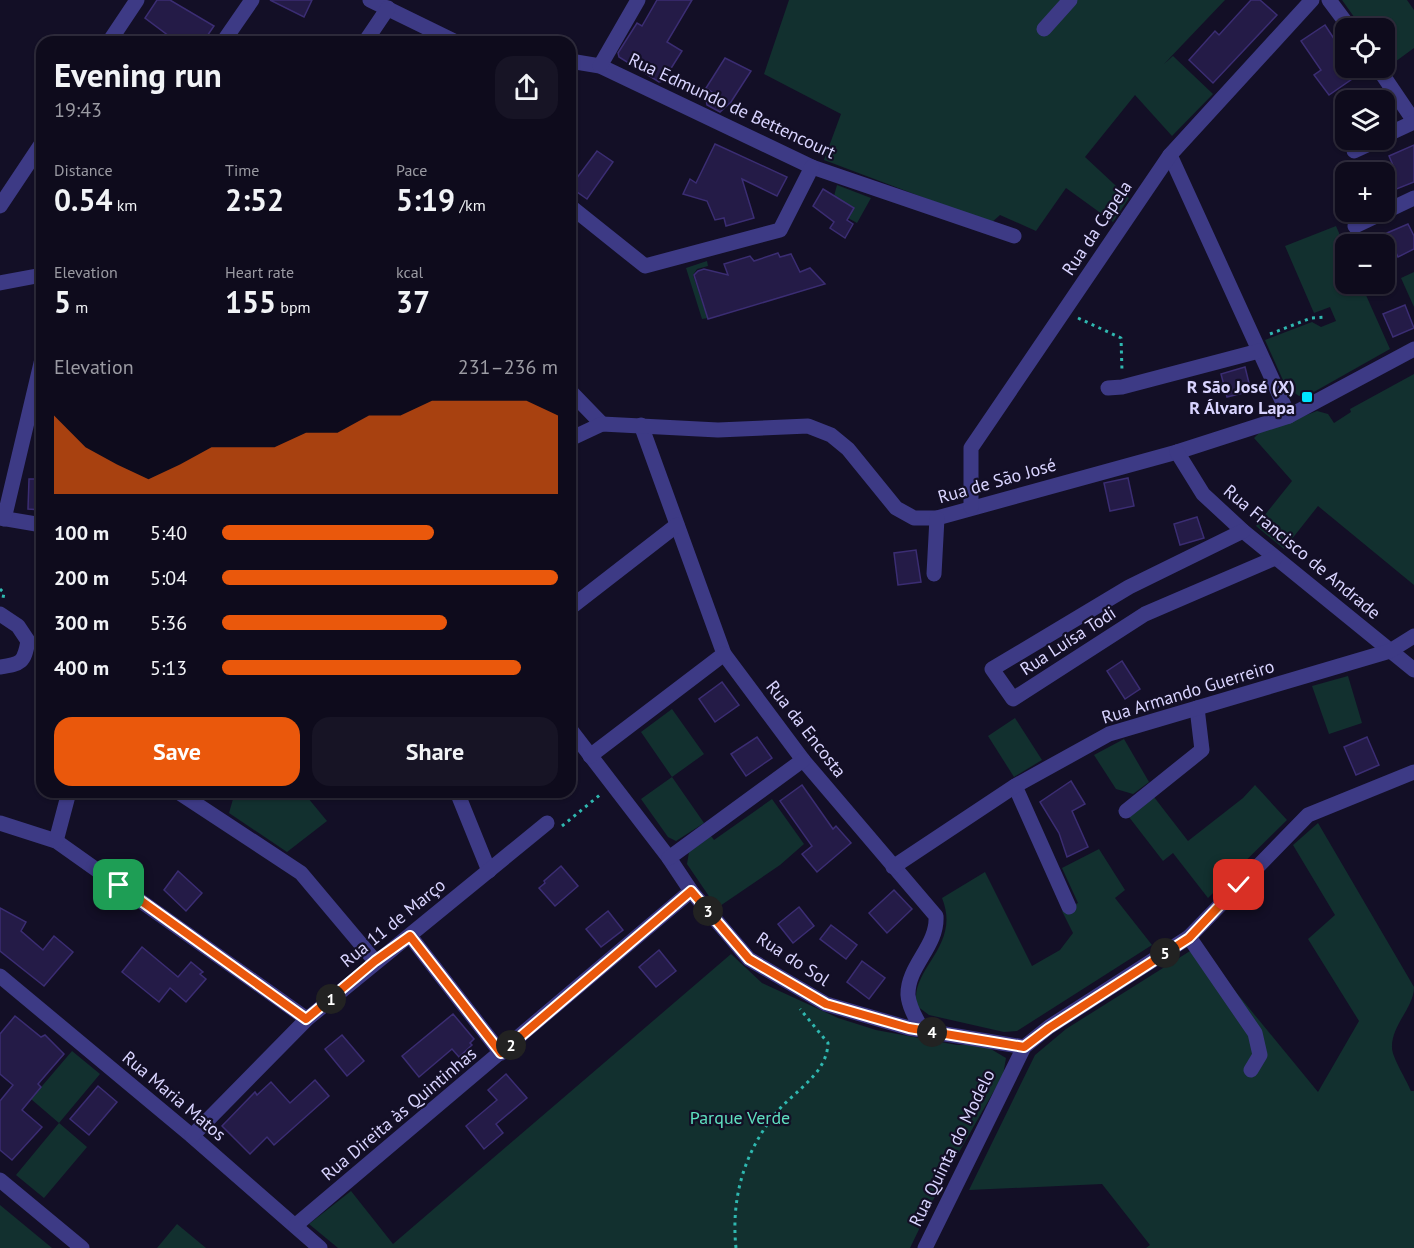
<!DOCTYPE html>
<meta charset="utf-8">
<style>
:root{--surface:#0e0b1c;--page:#171425;--text:#f1f3f6;--muted:#9b9ba3;--line:#2e2b3b;--accent:#ea580c}
body{margin:0;font-family:"PT Sans",sans-serif;background:var(--page);color:var(--text);height:100vh;display:flex;flex-direction:column;font-size:22px;white-space:nowrap}
*{box-sizing:border-box;margin:0}
p{font-size:20px;color:var(--muted)}
.icon{flex:none;width:33px;height:33px;fill:none;stroke:currentColor;stroke-width:2;stroke-linecap:round;stroke-linejoin:round}
.map{position:relative;flex:1;overflow:hidden}
.panel{position:absolute;left:36px;top:36px;width:540px;height:762px;display:flex;flex-direction:column;background:var(--surface);border-radius:18px;box-shadow:0 2px 4px #0004,0 0 0 2px var(--line)}
.panel>*{flex:none}
.controls{position:absolute;left:1335px;top:18px;display:grid;gap:12px}
.controls a{display:grid;place-items:center;width:60px;height:60px;border-radius:12px;background:var(--surface);box-shadow:0 2px 4px #0004,0 0 0 2px var(--line);font-size:30px}
.pin{position:absolute;display:grid;place-items:center;width:51px;height:51px;color:#fff;margin:-26px;border-radius:12px;box-shadow:0 3px 9px #0006}
.km{position:absolute;width:30px;height:30px;margin:-15px;border-radius:50%;background:#222;color:#fff;font-size:16px;line-height:30px;text-align:center}
.round{display:grid;place-items:center;flex:none;width:63px;height:63px;border-radius:18px;background:var(--page)}
.overview{display:flex;align-items:center;justify-content:space-between;height:102px;padding:0 18px}
h1{font-size:33px;font-weight:600;line-height:45px}
.figures{display:grid;grid-template-columns:repeat(3,1fr);gap:9px;height:102px;padding:6px 18px}
.figures div{display:grid;align-content:center}
.figures b{font-size:30px;font-weight:600}
.figures small{font-size:16px;font-weight:400}
.figures p{font-size:16px}
.chart{height:168px;padding:12px 18px}
.chart p{display:flex;justify-content:space-between}
.chart svg{width:100%;height:108px;margin-top:6px;fill:var(--accent);opacity:.7}
.button{display:flex;gap:12px;margin-top:auto;padding:12px 18px}
.button a{flex:1;height:69px;border-radius:18px;background:var(--accent);color:#fff;font-size:24px;font-weight:600;line-height:69px;text-align:center}
.button a+a{background:var(--page);color:var(--text)}
ul{padding:0 18px;list-style:none;font-size:20px}
li{display:grid;grid-template-columns:96px 72px 1fr;align-items:center;height:45px}
li i{height:15px;border-radius:8px;background:var(--accent)}
.map>svg:first-child{display:block}
.green{fill:#12302f}
.building{fill:#241b47;stroke:#3b2d73;stroke-width:1.5}
.lines{fill:none;stroke-linecap:round;stroke-linejoin:round}
.path{stroke:#2fb8b0;stroke-width:3;stroke-dasharray:3 4.5;stroke-linecap:butt}
.minor{stroke:#3d3a85;stroke-width:15}
.route-casing{stroke:#fff;stroke-width:12}
.route{stroke:#ea580c;stroke-width:8}
.poi-dot{fill:#00e5ff;stroke:#130f26;stroke-width:2}
.labels{text-anchor:middle;stroke-width:4.5;stroke-linejoin:round;paint-order:stroke}
.street-label{font-size:18px;fill:#d9d4ff;stroke:#130f26}
.poi-label{font-size:18px;font-weight:bold;fill:#d9d4ff;stroke:#130f26;text-anchor:end}
.park-label{font-size:18px;fill:#5fe0c0;stroke:#130f26}
</style>
<div class="map">
<svg width="1414" height="1248" viewBox="0 0 1414 1248">
<rect width="100%" height="100%" fill="#130f26"/>
<!-- green -->
<g class="green">
<path d="M789,0H1225L1164,64L1173,56L1213,94L1172,136L1135,95L1085,157L1129,198L1113,222L1066,188L1036,231L1000,215L991,223L824,160L841,114L764,74Z"/>
<path d="M1342,0H1407L1414,10V48L1388,67L1385,62L1384,28H1362Z"/>
<path d="M837,185L871,198L857,223L848,218L854,208L834,196Z"/>
<path d="M1336,226L1345,247L1346,284H1361L1390,349L1312,393L1299,396L1286,387L1265,340L1312,322L1321,327L1336,321L1330,307L1314,313L1285,246Z"/>
<path d="M707,261L708,266L697,269L693,275L704,308L727,302L719,309L721,316L702,319L686,268Z"/>
<path d="M1414,272V307L1401,278Z"/>
<path d="M1414,374V585L1318,506L1284,549L1256,526L1292,481L1254,438L1259,433L1317,411L1328,414L1334,423L1351,412L1350,409Z"/>
<path d="M1348,676L1362,723L1329,734L1312,686Z"/>
<path d="M672,709L704,754L672,777L704,823L676,841L668,837L641,799L672,777L641,732Z"/>
<path d="M1015,718L1042,760L1014,777L988,736Z"/>
<path d="M1124,739L1149,782L1133,794L1116,789L1094,755Z"/>
<path d="M1255,785L1287,820L1208,898L1173,853L1163,861L1129,817L1154,797L1188,841L1243,798Z"/>
<path d="M235,792H303L327,821L287,852L229,813Z"/>
<path d="M772,799L804,844L780,865L717,908L687,864L689,852L711,836L714,840Z"/>
<path d="M1318,823L1414,987C1414,1008 1391,1025 1392,1048C1392,1057 1407,1081 1411,1091H1414V1248H1146L1150,1245L1102,1184L969,1190L1035,1055L1066,1029L1198,946L1318,1092L1359,1021L1308,939L1335,915L1293,845Z"/>
<path d="M1099,849L1125,890L1115,898L1152,945L1017,1031L1004,1032L929,1015L917,1006C908,969 962,947 942,898L985,872L1032,966L1060,950L1073,933L1062,911L1078,903L1062,868Z"/>
<path d="M731,954L762,983L838,1018L876,1030L957,1045H984L1006,1058L1003,1075L941,1184L910,1248H338L309,1224L351,1191L393,1244Z"/>
<path d="M72,1051L100,1074L59,1123L87,1147L44,1198L16,1175L59,1123L31,1099Z"/>
<path d="M0,1205L52,1248H0Z"/>
<path d="M177,1224L206,1248H157Z"/>
</g>
<!-- building -->
<g class="building">
<path d="M157,0H170L214,26L203,42H177L145,18Z"/>
<path d="M270,0H312L304,17Z"/>
<path d="M657,0H692L667,42L682,51L663,81L659,82L619,57L618,53L637,23L642,26Z"/>
<path d="M1251,0H1260L1277,15L1213,83L1189,60L1215,31L1219,35Z"/>
<path d="M1325,25L1346,57V68H1368L1329,95L1314,75L1321,70L1301,41Z"/>
<path d="M725,58L751,71L731,102L720,112L707,105L706,100L712,92L706,88Z"/>
<path d="M715,144L787,177L777,196L742,179L754,218L726,226L724,218L715,220L707,201L683,194L690,179L696,183Z"/>
<path d="M1414,145V182L1384,194V174L1395,170L1389,156Z"/>
<path d="M597,151L613,162L587,199L570,187Z"/>
<path d="M823,189L854,208L847,220L853,224L845,238L830,228L834,222L813,206Z"/>
<path d="M1408,224L1414,236V249L1398,257L1387,233Z"/>
<path d="M778,253L780,257L791,254L800,272L810,268L825,284L708,319L694,275L698,271L704,269L728,275L724,264L750,256L754,261Z"/>
<path d="M1405,305L1414,328L1393,337L1383,314Z"/>
<path d="M1245,367L1251,391L1227,397L1221,374Z"/>
<path d="M1128,478L1134,506L1110,511L1104,483Z"/>
<path d="M29,479H42V510L28,509Z"/>
<path d="M1197,517L1204,538L1180,545L1174,524Z"/>
<path d="M916,550L921,582L898,585L894,553Z"/>
<path d="M1122,661L1140,689L1125,699L1107,671Z"/>
<path d="M722,682L739,705L715,722L699,699Z"/>
<path d="M757,737L772,758L746,776L731,754Z"/>
<path d="M1367,737L1379,765L1356,775L1344,747Z"/>
<path d="M1071,781L1085,804L1072,811L1088,847L1067,857L1059,833L1040,802Z"/>
<path d="M802,785L833,829L836,826L851,843L817,872L802,854L812,846L780,801Z"/>
<path d="M561,866L578,886L555,906L539,888L545,883L544,881Z"/>
<path d="M178,871L202,893L186,911L164,890Z"/>
<path d="M894,890L912,909L887,933L869,913Z"/>
<path d="M799,907L814,926L793,943L778,924Z"/>
<path d="M0,908L26,922L21,931L43,950L54,936L73,952L44,986L0,951Z"/>
<path d="M608,911L623,930L601,947L586,929Z"/>
<path d="M831,925L857,945L846,959L820,939Z"/>
<path d="M142,947L178,977L191,962L203,972L200,974L206,979L186,1002L170,988L159,1002L122,972Z"/>
<path d="M659,950L676,971L656,987L639,967Z"/>
<path d="M862,961L885,978L869,999L847,982Z"/>
<path d="M453,1014L474,1039L470,1043L472,1045L459,1057L452,1049L419,1077L402,1056Z"/>
<path d="M15,1016L41,1037L45,1035L64,1054L38,1084L41,1087L22,1110L42,1127L12,1160L0,1150V1101L13,1085L0,1074V1034Z"/>
<path d="M342,1035L364,1061L347,1076L325,1049Z"/>
<path d="M506,1074L527,1098L496,1124L503,1133L484,1149L466,1126L497,1100L488,1090Z"/>
<path d="M315,1080L329,1096L274,1145L267,1137L250,1154L222,1126L255,1092L257,1095L271,1082L290,1103Z"/>
<path d="M98,1086L117,1102L89,1135L70,1119Z"/>
</g>
<g class="lines">
<!-- path -->
<g class="path">
<path d="M1078,318L1121,338L1122,371"/>
<path d="M1270,334L1311,318L1325,317"/>
<path d="M0,589L4,593L3,598"/>
<path d="M562,826L601,794"/>
<path d="M736,1248C731,1200 743,1156 772,1118C791,1092 827,1076 828,1043L800,1009"/>
</g>
<!-- minor -->
<g class="minor">
<path d="M370,0L456,42"/>
<path d="M1329,0L1350,28"/>
<path d="M1044,29L1070,0"/>
<path d="M109,42L137,0"/>
<path d="M223,42L252,0"/>
<path d="M365,42L388,8"/>
<path d="M570,61L600,66L812,167L1014,236"/>
<path d="M600,66L638,0"/>
<path d="M1378,68L1414,121"/>
<path d="M1384,136L1414,122"/>
<path d="M1354,151L1378,140"/>
<path d="M1170,155L1289,416"/>
<path d="M0,206L42,143"/>
<path d="M570,206L645,266L780,230L812,167"/>
<path d="M1355,226L1414,198"/>
<path d="M0,283L42,275"/>
<path d="M1108,388L1122,387L1259,351"/>
<path d="M570,391L602,424"/>
<path d="M641,425L724,654L803,760L936,916C938,946 907,966 908,995C909,1008 917,1020 923,1031"/>
<path d="M570,439L602,424L718,430L808,426L831,435L848,449L896,508L914,518H937L1177,452L1289,416L1414,349"/>
<path d="M1177,452L1203,494L1243,531L1414,670"/>
<path d="M971,507V448L1170,155L1312,0"/>
<path d="M0,518L42,525"/>
<path d="M4,519L42,359"/>
<path d="M1243,531L1129,587L992,669L1013,699L1145,614L1275,558"/>
<path d="M934,574L937,518"/>
<path d="M570,608L677,525"/>
<path d="M0,614L18,626L28,641C24,663 21,664 0,667"/>
<path d="M570,729L669,858L691,891L749,959L826,1004L909,1028L1024,1047"/>
<path d="M590,756L724,654"/>
<path d="M1015,786L1069,907"/>
<path d="M178,792L301,873L375,961"/>
<path d="M457,792L489,871"/>
<path d="M1126,811L1202,750L1197,708"/>
<path d="M0,823L56,841L307,1019"/>
<path d="M56,841L69,792"/>
<path d="M669,858L803,760"/>
<path d="M893,867L1015,786L1109,734L1390,651L1414,636"/>
<path d="M410,936L501,1053"/>
<path d="M1189,937L1255,1033L1260,1055L1251,1070"/>
<path d="M0,976L192,1136L320,1248"/>
<path d="M192,1136L307,1019L547,823"/>
<path d="M0,1180L82,1248"/>
<path d="M296,1225L691,891"/>
<path d="M925,1248L1024,1047L1049,1027L1189,937L1308,815L1414,772"/>
</g>
</g>
<g class="lines">
<defs>
<path id="route" d="M119,885L306,1019L375,961L410,936L501,1053L691,891L749,959L826,1004L909,1028L1024,1047L1049,1028L1189,938L1239,885"/>
</defs>
<!-- route casing -->
<use href="#route" class="route-casing"/>
<!-- route -->
<use href="#route" class="route"/>
</g>
<!-- markers -->
<rect class="poi-dot" x="1301" y="391" width="12" height="12" rx="3"/>
<g class="labels">
<!-- street labels -->
<g class="street-label">
<text transform="translate(732 106) rotate(25)" y="6">Rua Edmundo de Bettencourt</text>
<text transform="translate(1097 228) rotate(-56)" y="6">Rua da Capela</text>
<text transform="translate(997 481) rotate(-16)" y="6">Rua de São José</text>
<text transform="translate(1302 552) rotate(40)" y="6">Rua Francisco de Andrade</text>
<text transform="translate(1068 641) rotate(-33)" y="6">Rua Luísa Todi</text>
<text transform="translate(1188 692) rotate(-17)" y="6">Rua Armando Guerreiro</text>
<text transform="translate(806 729) rotate(52)" y="6">Rua da Encosta</text>
<text transform="translate(393 923) rotate(-39)" y="6">Rua 11 de Março</text>
<text transform="translate(793 959) rotate(33)" y="6">Rua do Sol</text>
<text transform="translate(174 1096) rotate(40)" y="6">Rua Maria Matos</text>
<text transform="translate(399 1114) rotate(-40)" y="6">Rua Direita às Quintinhas</text>
<text transform="translate(952 1148) rotate(-64)" y="6">Rua Quinta do Modelo</text>
</g>
<!-- poi labels -->
<g class="poi-label">
<text x="1295" y="393">R São José (X)<tspan x="1295" dy="21">R Álvaro Lapa</tspan></text>
</g>
<!-- park labels -->
<g class="park-label">
<text x="740" y="1124">Parque Verde</text>
</g>
</g>
</svg>
<div class="controls">
<a><svg class="icon" aria-label="locate" viewBox="0 0 24 24"><circle cx="12" cy="12" r="6"/><path d="M12 2v4M12 18v4M2 12h4M18 12h4"/></svg></a>
<a><svg class="icon" aria-label="layers" viewBox="0 0 24 24"><path d="M12 4l9 5-9 5-9-5zM3 14l9 5 9-5"/></svg></a>
<a>+</a>
<a>−</a>
</div>
<div class="pin" style="left:119px;top:885px;background:#1e9e55"><svg class="icon" aria-label="arrive" viewBox="0 0 24 24"><path d="M6 21V4h12l-3 4 3 4H6"/></svg></div>
<div class="pin" style="left:1239px;top:885px;background:#d93025"><svg class="icon" aria-label="check" viewBox="0 0 24 24"><path d="M5 12l5 5 9-10"/></svg></div>
<b class="km" style="left:331px;top:999px">1</b>
<b class="km" style="left:511px;top:1045px">2</b>
<b class="km" style="left:708px;top:911px">3</b>
<b class="km" style="left:932px;top:1032px">4</b>
<b class="km" style="left:1165px;top:953px">5</b>
<section class="panel">
<div class="overview"><div><h1>Evening run</h1><p>19:43</p></div><a class="round"><svg class="icon" aria-label="share" viewBox="0 0 24 24"><path d="M12 15V3M7 8l5-5 5 5M5 13v7h14v-7"/></svg></a></div>
<div class="figures">
<div><p>Distance</p><b>0.54<small> km</small></b></div>
<div><p>Time</p><b>2:52</b></div>
<div><p>Pace</p><b>5:19<small> /km</small></b></div>
</div>
<div class="figures">
<div><p>Elevation</p><b>5<small> m</small></b></div>
<div><p>Heart rate</p><b>155<small> bpm</small></b></div>
<div><p>kcal</p><b>37</b></div>
</div>
<div class="chart"><p><span>Elevation</span>231–236 m</p>
<svg viewBox="0 0 160 44" preserveAspectRatio="none"><path d="M0 44V12L10 25L20 32L30 38L40 32L50 25L60 25L70 25L80 19L90 19L100 12L110 12L120 6L130 6L140 6L150 6L160 12V44z"/></svg>
</div>
<ul>
<li><b>100 m</b>5:40<i style="width:63%"></i></li>
<li><b>200 m</b>5:04<i style="width:100%"></i></li>
<li><b>300 m</b>5:36<i style="width:67%"></i></li>
<li><b>400 m</b>5:13<i style="width:89%"></i></li>
</ul>
<div class="button"><a>Save</a><a>Share</a></div>
</section>
</div>
